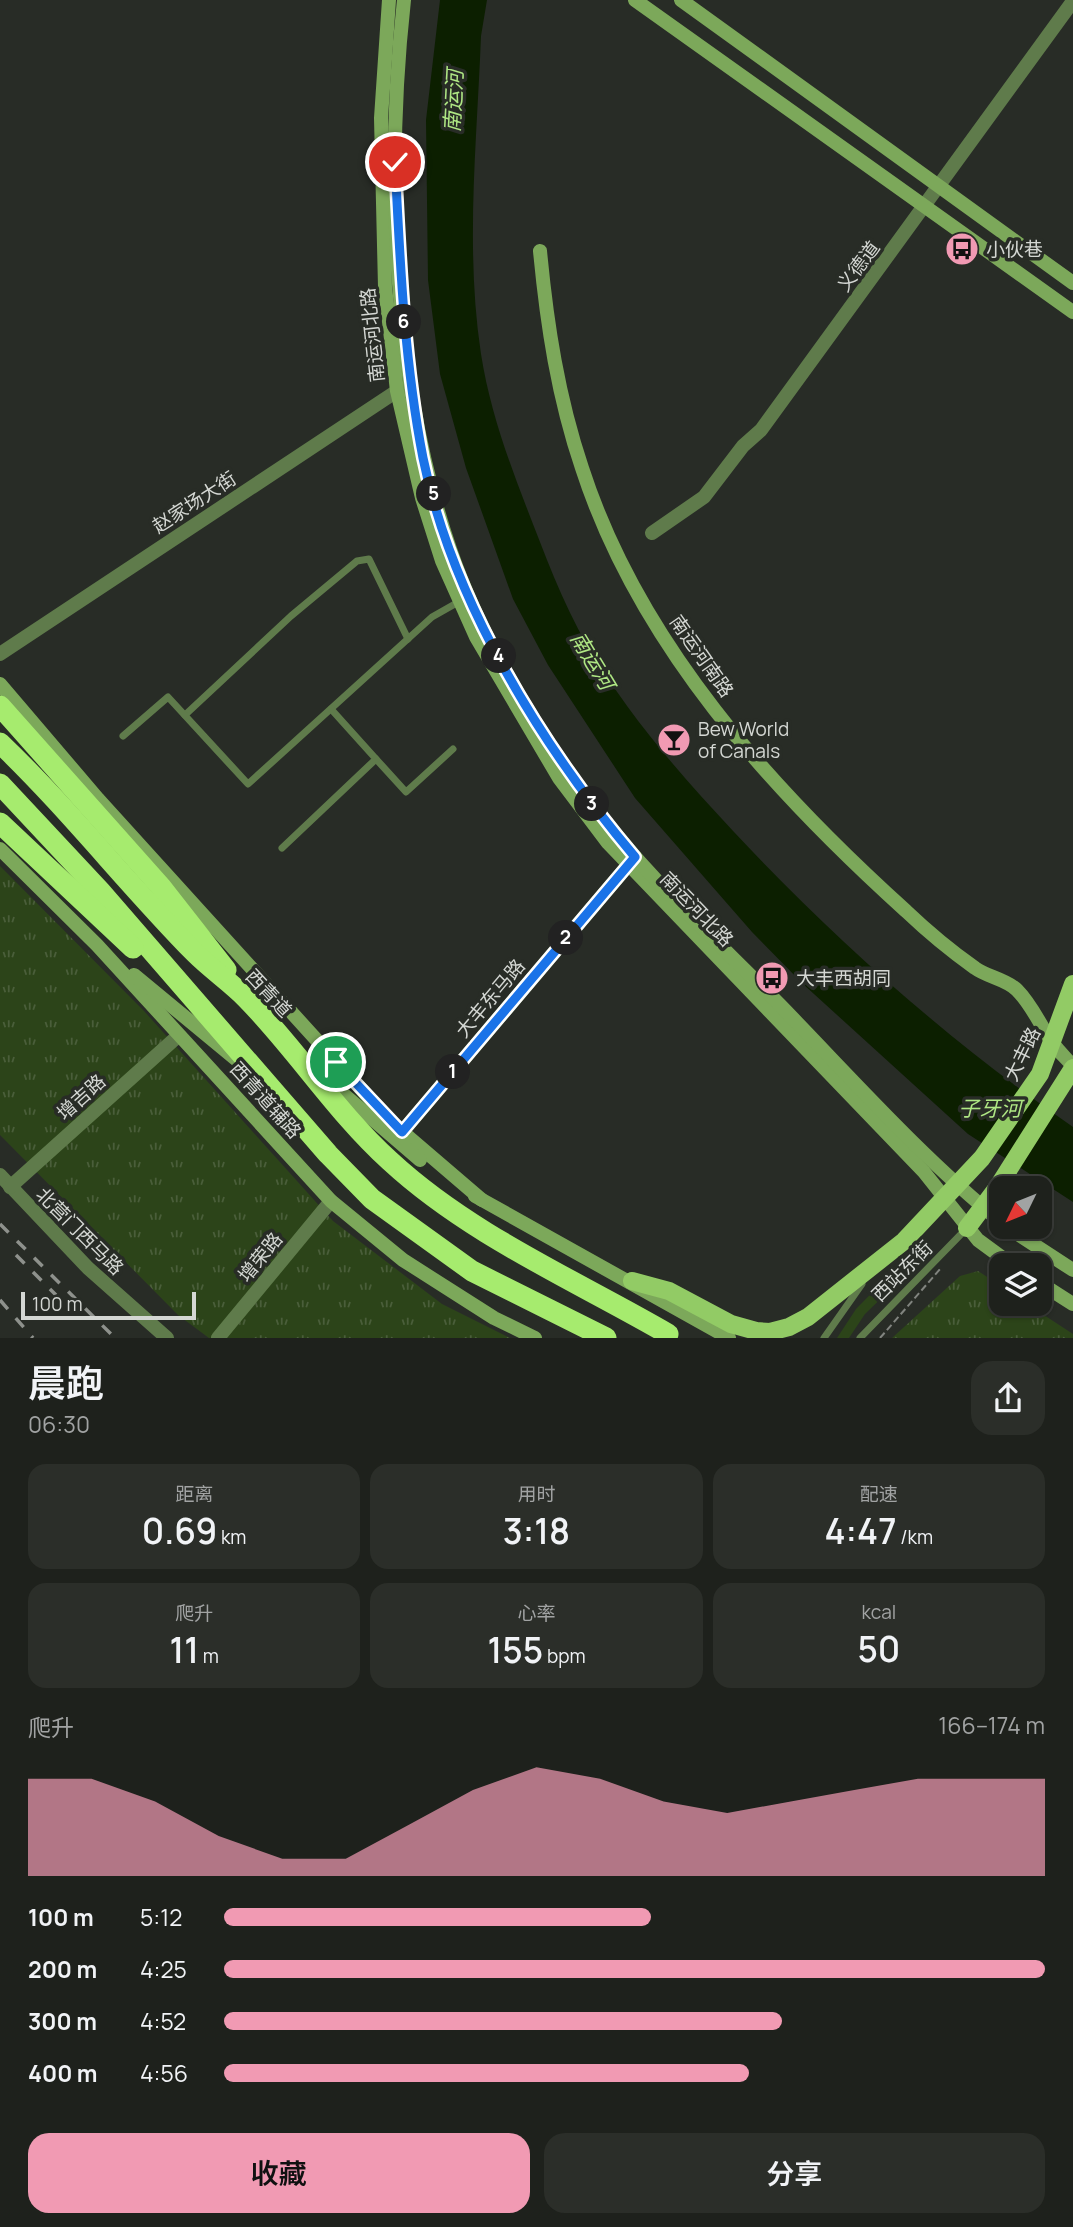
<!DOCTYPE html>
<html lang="zh">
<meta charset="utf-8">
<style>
:root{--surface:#1e211c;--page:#2b2e29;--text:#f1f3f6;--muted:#a1a3a3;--line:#3c3e3b;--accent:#f19ab3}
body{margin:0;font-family:Manrope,"Noto Sans SC",sans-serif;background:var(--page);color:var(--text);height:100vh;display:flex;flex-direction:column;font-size:26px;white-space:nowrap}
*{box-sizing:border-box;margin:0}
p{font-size:23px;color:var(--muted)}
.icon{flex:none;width:38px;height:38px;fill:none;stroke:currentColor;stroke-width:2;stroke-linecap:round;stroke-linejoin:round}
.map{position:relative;height:1338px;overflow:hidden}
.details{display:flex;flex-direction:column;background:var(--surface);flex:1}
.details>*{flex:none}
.needle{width:46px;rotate:227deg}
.fabs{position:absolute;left:989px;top:1176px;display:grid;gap:14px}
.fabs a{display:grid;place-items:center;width:63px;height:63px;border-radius:14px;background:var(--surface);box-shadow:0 2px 5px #0004,0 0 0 2px var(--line);font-size:35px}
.scale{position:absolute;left:21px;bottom:18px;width:175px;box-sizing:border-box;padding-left:7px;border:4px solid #d4d7d3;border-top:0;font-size:19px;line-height:24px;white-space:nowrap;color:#d4d7d3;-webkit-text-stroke:5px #282c26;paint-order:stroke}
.pin{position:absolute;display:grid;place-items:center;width:60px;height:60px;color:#fff;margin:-30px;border:4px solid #fff;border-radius:50%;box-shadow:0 2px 7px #0007}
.km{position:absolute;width:35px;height:35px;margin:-18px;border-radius:50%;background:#222;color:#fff;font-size:19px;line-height:35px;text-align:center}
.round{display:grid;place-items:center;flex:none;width:74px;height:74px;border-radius:21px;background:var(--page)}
.overview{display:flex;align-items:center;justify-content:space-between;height:119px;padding:0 28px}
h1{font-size:38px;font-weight:600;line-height:52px}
.metrics{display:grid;grid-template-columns:repeat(3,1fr);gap:10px;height:119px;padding:7px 28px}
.metrics div{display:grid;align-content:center;border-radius:18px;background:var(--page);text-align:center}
.metrics b{font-size:35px;font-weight:600}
.metrics small{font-size:19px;font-weight:400}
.metrics p{font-size:19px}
.chart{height:196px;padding:14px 28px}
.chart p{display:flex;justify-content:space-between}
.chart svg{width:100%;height:126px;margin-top:7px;fill:var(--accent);opacity:.7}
.action{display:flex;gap:14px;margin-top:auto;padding:14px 28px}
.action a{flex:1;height:80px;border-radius:21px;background:var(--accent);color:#111;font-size:28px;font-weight:600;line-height:80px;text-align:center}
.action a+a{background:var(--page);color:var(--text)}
ul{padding:0 28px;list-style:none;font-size:23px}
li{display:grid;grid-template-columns:112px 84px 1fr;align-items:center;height:52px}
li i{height:18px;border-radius:9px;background:var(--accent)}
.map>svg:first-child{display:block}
.grass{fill:#2c4419}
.park{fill:url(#park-tufts)}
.water{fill:#0c1f00}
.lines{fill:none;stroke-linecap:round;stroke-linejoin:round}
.path{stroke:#81847f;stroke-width:2;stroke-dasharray:7 3.5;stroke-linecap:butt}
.lane{stroke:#5f7b4b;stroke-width:7}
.street{stroke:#5f7b4b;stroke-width:14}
.secondary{stroke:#7ca85a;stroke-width:14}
.primary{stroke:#92cb65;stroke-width:18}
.highway{stroke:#a6eb6e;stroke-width:21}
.rail{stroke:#8e918c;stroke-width:3.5;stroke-dasharray:12 12;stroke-linecap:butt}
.route-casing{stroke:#fff;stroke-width:14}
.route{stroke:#1a73e8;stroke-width:9}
.labels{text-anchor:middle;stroke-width:7;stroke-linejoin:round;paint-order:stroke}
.poi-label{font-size:19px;fill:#d4d7d3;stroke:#282c26;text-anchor:start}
.street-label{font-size:19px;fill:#d4d7d3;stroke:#282c26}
.water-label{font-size:21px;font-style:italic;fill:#afe784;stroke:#282c26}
</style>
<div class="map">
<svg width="1073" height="1338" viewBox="0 0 1073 1338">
<defs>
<pattern id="park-tufts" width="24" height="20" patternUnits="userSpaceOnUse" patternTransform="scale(1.75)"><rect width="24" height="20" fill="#2c4419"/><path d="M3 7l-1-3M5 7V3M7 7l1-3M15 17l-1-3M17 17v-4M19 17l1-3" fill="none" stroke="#4a5e3a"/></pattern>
</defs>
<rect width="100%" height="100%" fill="#282c26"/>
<!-- grass -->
<path class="grass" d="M917,1247L924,1249L925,1256L865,1314L849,1338H837L856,1309Z"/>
<!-- park -->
<g class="park">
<path d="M0,866L144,1011L333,1221L442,1304L510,1338H209L178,1315L0,1135Z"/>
<path d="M978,1271L1001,1286V1304H1027L1073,1334V1338H892L960,1276Z"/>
</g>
<!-- water -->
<path class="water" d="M440,0H487L481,36C477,142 465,249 481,354C489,406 507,457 526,506C544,552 562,602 587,645C628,715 679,773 734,832C837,942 950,1042 1073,1127V1202L968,1134L803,984L752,932L635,798L548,665L513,599L466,468L440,374L428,280L426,120Z"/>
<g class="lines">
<!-- path -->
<path class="path" d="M880,1338L941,1268"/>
<!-- lane -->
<g class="lane">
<path d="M185,715L291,616L357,561L369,559L408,639"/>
<path d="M123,736L168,697L248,784L432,617L462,600"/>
<path d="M376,759L406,792L453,749"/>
<path d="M282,848L376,759L331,709"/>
<path d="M824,1338L862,1284"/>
<path d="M860,1338L967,1228"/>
</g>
<!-- street -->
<g class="street">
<path d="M652,533L704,497L743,446L761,430L1073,1"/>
<path d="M0,654L397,391L411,389"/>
<path d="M402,1132L635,857"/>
<path d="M0,1175L88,1268L167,1338"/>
<path d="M10,1187L178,1036"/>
<path d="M218,1338L331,1201"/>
</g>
<!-- secondary -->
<g class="secondary">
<path d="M389,0L381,118L385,287L397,391L422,498L442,561L476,637L559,778L608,843L924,1172L978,1240L1012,1265"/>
<path d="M404,0C385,173 393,384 450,549C479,634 534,727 589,800C644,875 715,939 780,1005C852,1079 921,1157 1001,1222"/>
<path d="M635,0L1073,312"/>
<path d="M681,0L1073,283"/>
<path d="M540,251C547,325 558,397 582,468C639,644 771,789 906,911C927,931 951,951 975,968C987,977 1006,979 1017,990C1032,1005 1040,1025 1052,1042C1058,1051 1066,1058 1073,1066"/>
<path d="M0,684L98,799L391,1122L482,1200"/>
<path d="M0,849L97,945L331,1201L403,1260L494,1318L535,1338"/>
<path d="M134,975L237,1060"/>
<path d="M327,1080L420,1160"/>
<path d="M475,1196L729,1338"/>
<path d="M1007,1227L1073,1270"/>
<path d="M1040,1283L1073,1304"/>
</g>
<!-- primary -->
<g class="primary">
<path d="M967,1228L997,1188L1073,1068"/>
<path d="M632,1281L669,1291L731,1324L756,1331L770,1332L789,1327L808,1317L904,1241L982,1158L1040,1074L1073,984"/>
</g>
<!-- highway -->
<g class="highway">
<path d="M0,706L161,887L226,970"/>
<path d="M0,743C69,809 128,885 195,953C211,969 230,982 246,998C297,1050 336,1112 390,1161C470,1235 575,1280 668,1334"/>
<path d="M0,784L100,891L328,1154L372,1199L472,1271L606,1338"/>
<path d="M0,823L133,948"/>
</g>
<!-- rail -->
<g class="rail">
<path d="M0,1224L115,1338"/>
<path d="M16,1255L56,1295"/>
<path d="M0,1300L33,1338"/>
</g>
</g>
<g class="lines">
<defs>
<path id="route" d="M336,1062L402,1132L635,857C542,747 452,601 423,458C404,360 400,261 395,162"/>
</defs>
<!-- route casing -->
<use href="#route" class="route-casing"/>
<!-- route -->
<use href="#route" class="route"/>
</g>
<!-- icons -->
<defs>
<symbol id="bus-disc" viewBox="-11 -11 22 22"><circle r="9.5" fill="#f19ab3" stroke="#282c26"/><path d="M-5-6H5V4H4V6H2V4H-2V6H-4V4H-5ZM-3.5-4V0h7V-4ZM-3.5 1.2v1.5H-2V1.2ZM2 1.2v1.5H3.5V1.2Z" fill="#111"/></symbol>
<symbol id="bar-disc" viewBox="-11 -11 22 22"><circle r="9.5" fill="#f19ab3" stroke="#282c26"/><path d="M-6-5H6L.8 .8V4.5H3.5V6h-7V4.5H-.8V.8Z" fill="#111"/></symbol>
</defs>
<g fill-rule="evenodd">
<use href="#bus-disc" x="943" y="230" width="38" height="38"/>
<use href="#bar-disc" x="655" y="721" width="38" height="38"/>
<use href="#bus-disc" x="753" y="959" width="38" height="38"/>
</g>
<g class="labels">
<!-- poi labels -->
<g class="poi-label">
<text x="986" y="256">小伙巷</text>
<text x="698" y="736">Bew World<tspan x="698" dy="22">of Canals</tspan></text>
<text x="796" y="985">大丰西胡同</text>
</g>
<!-- street labels -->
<g class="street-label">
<text transform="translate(858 266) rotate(-53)" y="7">义德道</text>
<text transform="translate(372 335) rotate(-96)" y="7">南运河北路</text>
<text transform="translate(194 502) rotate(-33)" y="7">赵家场大街</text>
<text transform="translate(702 656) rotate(55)" y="7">南运河南路</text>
<text transform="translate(697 909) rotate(46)" y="7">南运河北路</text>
<text transform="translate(269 993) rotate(47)" y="7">西青道</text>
<text transform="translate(490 998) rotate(-50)" y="7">大丰东马路</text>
<text transform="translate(1022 1054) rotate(-64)" y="7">大丰路</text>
<text transform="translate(81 1097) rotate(-42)" y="7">增吉路</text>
<text transform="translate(266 1100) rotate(48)" y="7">西青道辅路</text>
<text transform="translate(80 1231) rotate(45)" y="7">北营门西马路</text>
<text transform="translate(260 1257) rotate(-51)" y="7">增荣路</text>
<text transform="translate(902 1271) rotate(-45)" y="7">西站东街</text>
</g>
<!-- water labels -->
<g class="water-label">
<text transform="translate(454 101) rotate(-87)" y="7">南运河</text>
<text transform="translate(592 661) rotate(59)" y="7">南运河</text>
<text x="990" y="1116">子牙河</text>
</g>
</g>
</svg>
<div class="fabs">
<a><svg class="needle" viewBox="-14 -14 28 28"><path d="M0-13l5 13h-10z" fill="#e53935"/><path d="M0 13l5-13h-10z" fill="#a1a3a3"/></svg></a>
<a><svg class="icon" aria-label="layers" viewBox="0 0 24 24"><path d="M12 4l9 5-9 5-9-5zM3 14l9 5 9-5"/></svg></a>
</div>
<div class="scale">100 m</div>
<div class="pin" style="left:336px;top:1062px;background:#1e9e55"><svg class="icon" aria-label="arrive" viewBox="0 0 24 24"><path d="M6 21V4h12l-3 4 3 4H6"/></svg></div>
<div class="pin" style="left:395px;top:162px;background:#d93025"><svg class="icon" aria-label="check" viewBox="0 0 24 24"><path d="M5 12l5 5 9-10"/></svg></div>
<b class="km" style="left:453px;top:1072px">1</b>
<b class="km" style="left:566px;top:938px">2</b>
<b class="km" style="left:592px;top:804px">3</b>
<b class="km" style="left:499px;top:656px">4</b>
<b class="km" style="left:434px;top:494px">5</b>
<b class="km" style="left:404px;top:322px">6</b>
</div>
<section class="details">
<div class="overview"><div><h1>晨跑</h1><p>06:30</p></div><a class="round"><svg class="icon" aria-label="share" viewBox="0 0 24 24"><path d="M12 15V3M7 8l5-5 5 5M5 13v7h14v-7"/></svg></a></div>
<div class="metrics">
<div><p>距离</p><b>0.69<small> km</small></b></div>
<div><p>用时</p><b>3:18</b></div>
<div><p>配速</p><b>4:47<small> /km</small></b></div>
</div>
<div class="metrics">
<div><p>爬升</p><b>11<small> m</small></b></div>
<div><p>心率</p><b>155<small> bpm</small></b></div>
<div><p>kcal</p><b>50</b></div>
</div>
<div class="chart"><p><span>爬升</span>166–174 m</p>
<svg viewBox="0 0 160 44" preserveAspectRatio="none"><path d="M0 44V10L10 10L20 18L30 30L40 38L50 38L60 26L70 14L80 6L90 10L100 18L110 22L120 18L130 14L140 10L150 10L160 10V44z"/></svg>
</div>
<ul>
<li><b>100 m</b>5:12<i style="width:52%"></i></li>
<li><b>200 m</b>4:25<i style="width:100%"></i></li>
<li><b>300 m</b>4:52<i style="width:68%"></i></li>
<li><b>400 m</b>4:56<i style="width:64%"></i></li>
</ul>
<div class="action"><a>收藏</a><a>分享</a></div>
</section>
